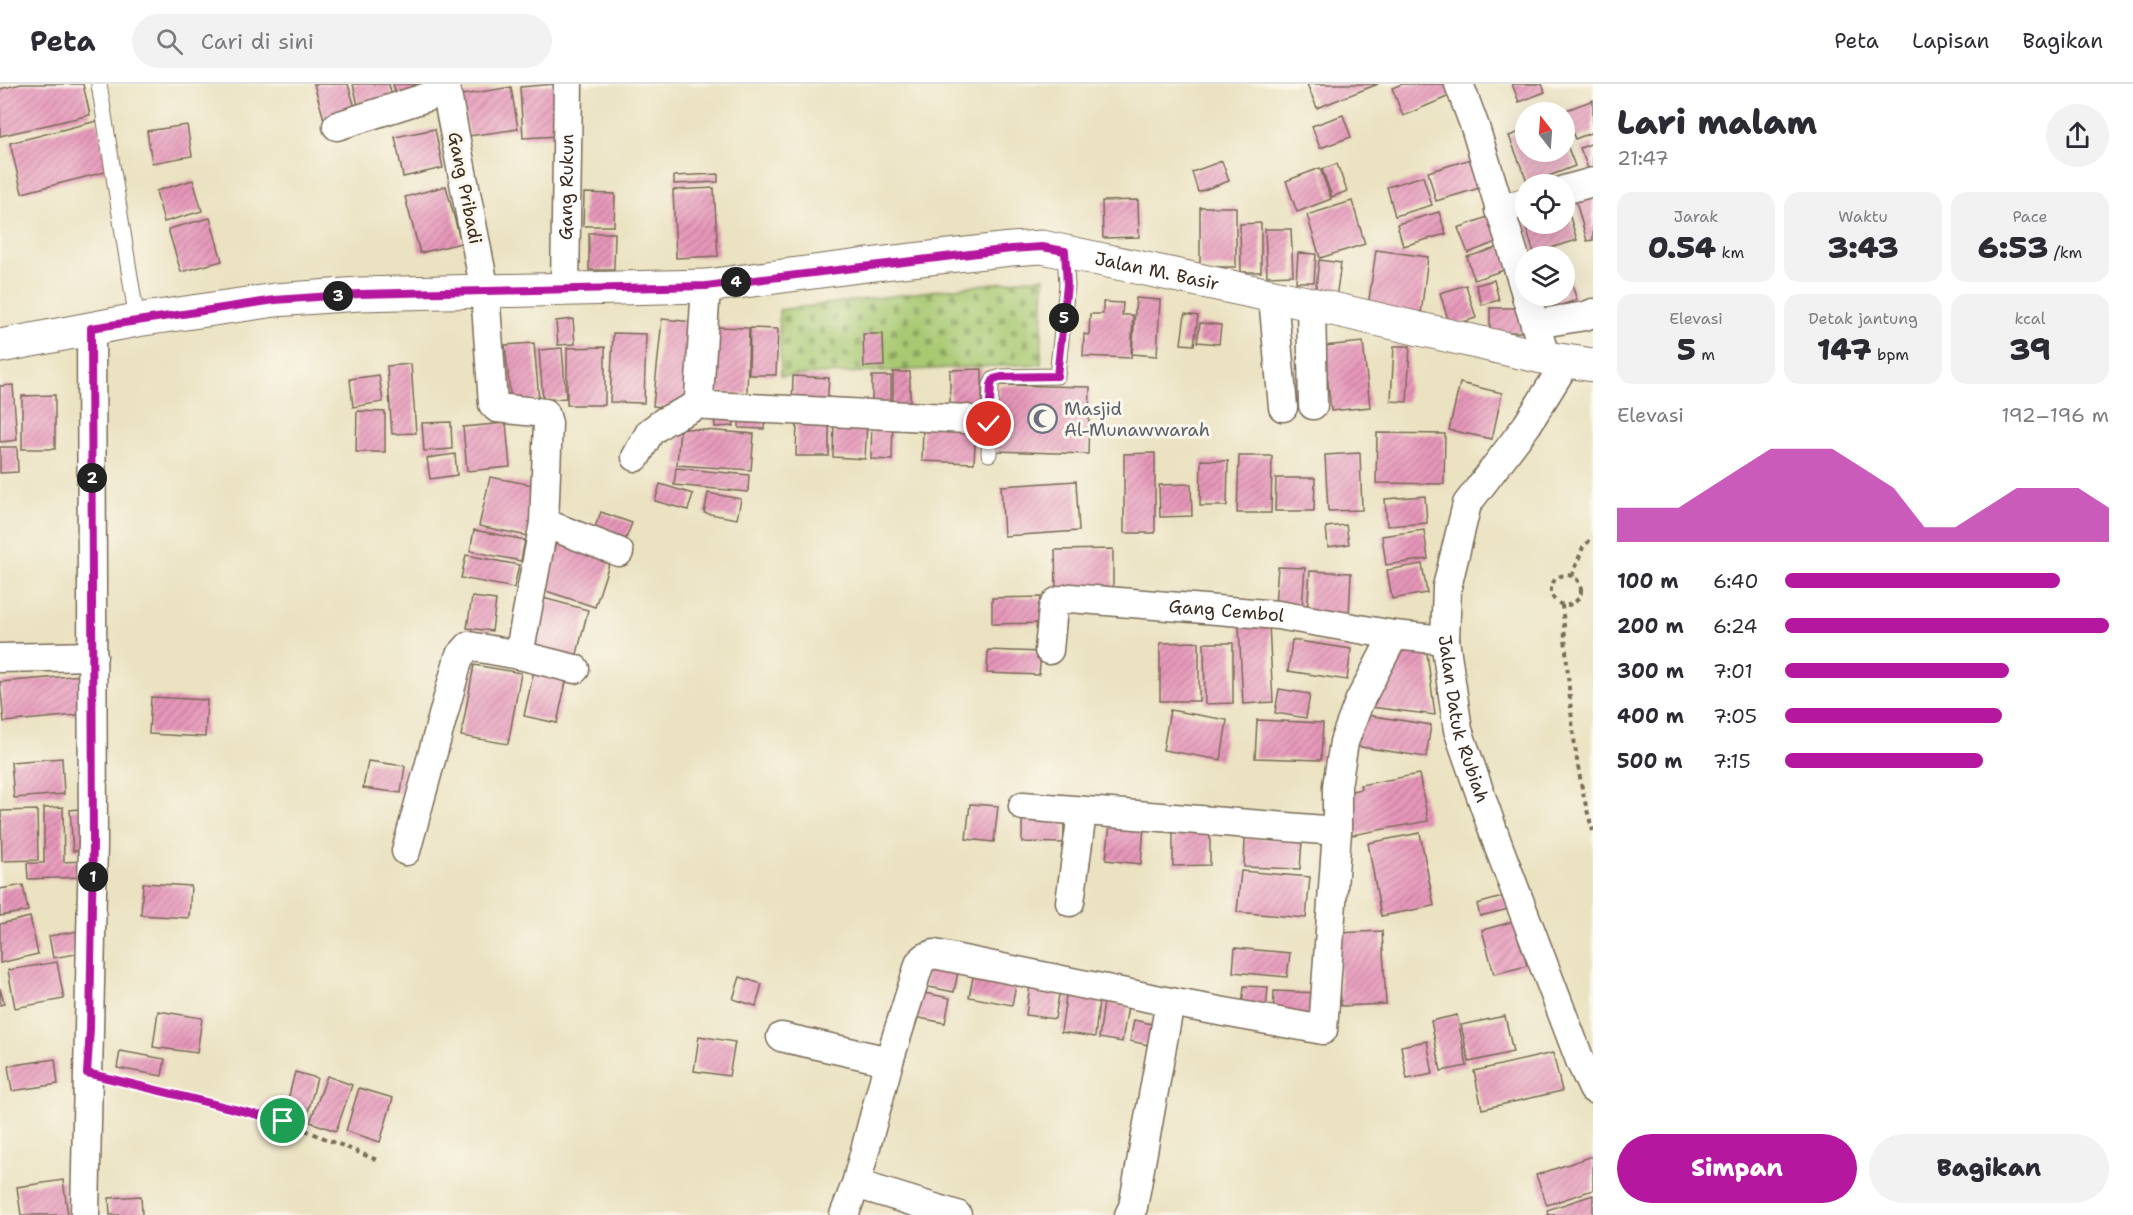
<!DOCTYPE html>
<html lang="id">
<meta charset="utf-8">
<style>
:root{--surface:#fff;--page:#f2f2f3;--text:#2b2b33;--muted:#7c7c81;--line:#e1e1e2;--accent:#b5179e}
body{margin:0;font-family:"Shantell Sans",sans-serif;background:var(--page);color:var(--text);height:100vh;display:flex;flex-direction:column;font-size:22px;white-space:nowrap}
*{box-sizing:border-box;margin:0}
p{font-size:20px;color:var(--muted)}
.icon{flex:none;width:33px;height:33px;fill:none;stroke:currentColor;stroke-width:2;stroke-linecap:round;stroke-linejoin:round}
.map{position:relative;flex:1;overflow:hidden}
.sheet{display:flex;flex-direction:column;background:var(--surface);width:540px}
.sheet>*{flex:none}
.needle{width:39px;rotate:343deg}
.fabs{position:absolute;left:1515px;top:18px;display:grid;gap:12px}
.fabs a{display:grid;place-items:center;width:60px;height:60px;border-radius:50%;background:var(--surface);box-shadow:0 6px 24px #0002;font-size:30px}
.pin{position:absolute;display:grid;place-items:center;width:51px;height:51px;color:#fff;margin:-26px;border:3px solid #fff;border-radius:50%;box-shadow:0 2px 6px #0007}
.km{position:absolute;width:30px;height:30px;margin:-15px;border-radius:50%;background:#222;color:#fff;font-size:16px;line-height:30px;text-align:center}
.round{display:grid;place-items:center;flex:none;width:63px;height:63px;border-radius:32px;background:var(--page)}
.headline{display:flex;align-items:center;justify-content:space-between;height:102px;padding:0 24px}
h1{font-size:33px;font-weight:800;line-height:45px}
.metrics{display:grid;grid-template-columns:repeat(3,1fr);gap:9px;height:102px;padding:6px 24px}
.metrics div{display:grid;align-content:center;border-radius:15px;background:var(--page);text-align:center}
.metrics b{font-size:30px;font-weight:800}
.metrics small{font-size:16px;font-weight:400}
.metrics p{font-size:16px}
.chart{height:168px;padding:12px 24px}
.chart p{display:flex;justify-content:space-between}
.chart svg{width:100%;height:108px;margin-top:6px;fill:var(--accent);opacity:.7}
.cta{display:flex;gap:12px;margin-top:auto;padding:12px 24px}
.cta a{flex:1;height:69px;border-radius:36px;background:var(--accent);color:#fff;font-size:24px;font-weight:800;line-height:69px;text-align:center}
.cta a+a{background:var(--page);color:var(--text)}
ul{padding:0 24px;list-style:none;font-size:20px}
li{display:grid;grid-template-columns:96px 72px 1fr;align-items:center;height:45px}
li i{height:15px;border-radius:8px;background:var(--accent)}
header{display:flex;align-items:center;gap:36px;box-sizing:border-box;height:84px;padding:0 30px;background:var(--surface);border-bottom:2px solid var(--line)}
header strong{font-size:28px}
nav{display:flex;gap:33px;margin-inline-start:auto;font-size:21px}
.search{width:420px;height:54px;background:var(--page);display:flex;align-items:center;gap:15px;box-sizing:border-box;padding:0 21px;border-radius:33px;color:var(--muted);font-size:22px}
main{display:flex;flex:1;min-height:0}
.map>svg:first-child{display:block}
.cemetery{fill:url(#cemetery-stones);stroke:#727a48;stroke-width:1.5}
.building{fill:url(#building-hatch)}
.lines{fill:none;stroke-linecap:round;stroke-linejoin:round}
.service-casing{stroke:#796a57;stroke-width:17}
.minor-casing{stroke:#796a57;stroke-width:31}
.secondary-casing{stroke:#796a57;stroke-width:35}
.path{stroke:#796a57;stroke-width:4;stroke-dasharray:4.5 4.5;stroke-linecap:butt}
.service{stroke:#fff;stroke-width:15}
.minor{stroke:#fff;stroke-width:28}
.secondary{stroke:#fff;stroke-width:33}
.route-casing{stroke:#fff;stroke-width:12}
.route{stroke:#b5179e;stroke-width:8}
.labels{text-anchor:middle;stroke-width:6;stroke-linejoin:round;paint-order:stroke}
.street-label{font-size:18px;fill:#3b2a1e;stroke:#fbf7ec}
.worship-label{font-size:18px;fill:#5b616d;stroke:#fbf7ec;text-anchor:start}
</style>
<header>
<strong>Peta</strong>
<div class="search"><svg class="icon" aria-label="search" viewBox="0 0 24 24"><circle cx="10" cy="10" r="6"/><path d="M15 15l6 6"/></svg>Cari di sini</div>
<nav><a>Peta</a><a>Lapisan</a><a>Bagikan</a></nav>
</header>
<main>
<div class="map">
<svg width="1593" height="1131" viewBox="0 0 1593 1131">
<defs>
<pattern id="cemetery-stones" width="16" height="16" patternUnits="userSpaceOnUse" patternTransform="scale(1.5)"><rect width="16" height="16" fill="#a8c972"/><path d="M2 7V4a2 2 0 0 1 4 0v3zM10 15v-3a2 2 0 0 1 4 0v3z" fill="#8aa35d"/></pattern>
<pattern id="building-hatch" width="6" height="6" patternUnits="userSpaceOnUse" patternTransform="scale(1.5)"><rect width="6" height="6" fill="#e797ba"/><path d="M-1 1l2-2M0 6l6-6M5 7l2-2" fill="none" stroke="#bc7b97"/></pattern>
</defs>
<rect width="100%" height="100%" fill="#fbf7ec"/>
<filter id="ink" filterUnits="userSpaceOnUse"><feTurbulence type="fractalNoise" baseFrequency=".0167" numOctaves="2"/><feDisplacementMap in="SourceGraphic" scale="12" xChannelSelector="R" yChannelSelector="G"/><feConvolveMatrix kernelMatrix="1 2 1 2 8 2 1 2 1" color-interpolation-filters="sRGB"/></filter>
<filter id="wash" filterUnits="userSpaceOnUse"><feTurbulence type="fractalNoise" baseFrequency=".008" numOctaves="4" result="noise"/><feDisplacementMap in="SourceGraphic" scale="24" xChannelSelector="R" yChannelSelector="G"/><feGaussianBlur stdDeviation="1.35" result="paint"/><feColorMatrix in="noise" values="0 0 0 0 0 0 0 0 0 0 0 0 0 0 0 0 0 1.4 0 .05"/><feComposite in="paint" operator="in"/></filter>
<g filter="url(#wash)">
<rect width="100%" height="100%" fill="#ebe2c1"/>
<!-- cemetery -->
<path class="cemetery" d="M1044,193L1041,280L781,292L779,226Z"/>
<g id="blocks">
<!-- building -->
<g class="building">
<path d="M21,0H83L90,31L0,52V5Z"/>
<path d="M314,0H348L357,30L325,39Z"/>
<path d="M353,0H389L394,22L360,30Z"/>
<path d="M393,0H431L398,18Z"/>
<path d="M556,0L559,52L523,54L520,3Z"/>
<path d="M1307,0H1378L1317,24Z"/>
<path d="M1402,0H1450L1454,10L1403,32L1392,4Z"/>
<path d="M1512,0H1542L1545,8L1519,18Z"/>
<path d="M511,3L518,45L469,52L462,11Z"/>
<path d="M1593,16V48L1575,55L1564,27Z"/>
<path d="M1343,31L1351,53L1320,64L1312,42Z"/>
<path d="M97,37L109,87L22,109L10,59Z"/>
<path d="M187,41L192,72L152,79L147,47Z"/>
<path d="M435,45L443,84L403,93L395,53Z"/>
<path d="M1526,46V68H1564L1565,56L1575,82L1528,100L1509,52Z"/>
<path d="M1593,59V92H1591L1580,64Z"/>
<path d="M1474,74L1483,103L1436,117L1428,88Z"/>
<path d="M1222,77L1229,97L1198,108L1192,88Z"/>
<path d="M1337,80L1347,107L1332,113L1322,85Z"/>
<path d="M1320,84L1331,115L1297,128L1286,97Z"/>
<path d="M718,90V98L674,100V92Z"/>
<path d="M1423,92L1432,121L1395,132L1387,103Z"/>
<path d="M193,96L202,127L164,138L156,107Z"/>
<path d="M446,102L461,159L420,169L405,113Z"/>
<path d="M714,104L718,172L676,174L673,106Z"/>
<path d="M584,109L615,110L614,142H583Z"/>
<path d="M1593,109V156L1587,157L1575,114Z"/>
<path d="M1138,116L1139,153L1103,154L1102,117Z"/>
<path d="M1352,117L1365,160L1320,174L1307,131Z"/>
<path d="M1565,117L1577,156L1534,169L1525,140H1564Z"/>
<rect x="1200" y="123" width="36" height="60"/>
<path d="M1439,128L1446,150L1403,162L1397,140Z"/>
<path d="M1498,129L1507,154L1468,169L1458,144Z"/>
<path d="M210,134L222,177L181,188L168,145Z"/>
<path d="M1261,139V188H1241L1240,140Z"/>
<path d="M1265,145H1291L1293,191L1267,192Z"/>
<path d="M589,149H615L614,186H589Z"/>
<path d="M1506,161L1513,183L1474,196L1467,173Z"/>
<path d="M1376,166L1428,173L1421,230L1368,223Z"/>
<path d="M1298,169L1316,170L1314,198H1296Z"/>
<path d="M1319,176L1341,179L1336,214L1315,212Z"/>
<path d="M1565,180L1577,216L1552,224L1547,212H1564Z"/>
<path d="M1494,196L1499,216L1482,221L1476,201Z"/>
<path d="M1466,201L1476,234L1450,242L1440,209Z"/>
<path d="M1136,214L1160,216L1157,272L1132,270Z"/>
<path d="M1103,218L1123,219L1122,231H1133L1131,274L1083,272L1084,250L1089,251L1090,230H1103Z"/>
<rect x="1490" y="224" width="31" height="24"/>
<path d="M1185,230L1198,232L1194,261L1181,260Z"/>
<path d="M573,235L575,260L558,261L556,237Z"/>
<path d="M662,235L694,238L685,325L653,322Z"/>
<path d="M1200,239L1221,241L1219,260L1197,258Z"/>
<path d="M716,243L749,244L747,310L714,309Z"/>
<path d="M750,244L778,245L776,291H749Z"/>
<path d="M613,249L646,250L644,319L610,318Z"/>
<path d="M863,250H883L884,282L864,283Z"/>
<path d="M1363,258L1370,323L1331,327L1324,262Z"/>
<path d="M534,259L539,316L511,319L505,261Z"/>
<path d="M1394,262H1410L1407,318L1391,317Z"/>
<path d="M605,263V321H567V264Z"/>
<path d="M562,264L566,314L543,316L539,266Z"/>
<path d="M411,280L416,349L392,350L387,282Z"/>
<path d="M982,285V327H950V286Z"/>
<rect x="893" y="288" width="17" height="38"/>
<path d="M379,291L383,318L353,323L350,295Z"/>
<path d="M793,292L829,294L827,322L792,320Z"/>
<rect x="872" y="292" width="19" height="34"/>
<path d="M1460,299L1502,309L1492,355L1449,346Z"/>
<path d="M13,301L17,356L0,358V302Z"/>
<path d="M998,301L1090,303L1088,370L996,367Z"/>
<path d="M55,311V365H22V312Z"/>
<path d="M734,325V342L715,343L714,326Z"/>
<path d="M739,326L765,327L764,345L739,344Z"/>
<path d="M357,327L385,328V368H356Z"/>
<path d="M872,332L893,333L892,376L871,375Z"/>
<path d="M797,335H829V372H796Z"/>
<path d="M834,337L867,339L865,375L833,373Z"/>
<path d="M451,338L452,365L424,367L422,339Z"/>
<path d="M506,339L510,383L467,387L463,343Z"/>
<path d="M923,340L976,342L974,379L922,377Z"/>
<path d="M680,344L754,350L751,386L677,381Z"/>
<path d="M1377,349L1445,350L1444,400L1376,399Z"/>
<path d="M0,363H17L18,388L0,389Z"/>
<path d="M1155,369V449H1124V370Z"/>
<path d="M1360,369L1362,426L1328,427L1325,371Z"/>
<path d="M455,370L457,391L430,395L427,374Z"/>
<path d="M1239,372H1272L1271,429H1237Z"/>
<path d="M1201,376L1228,377L1227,422H1200Z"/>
<path d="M676,384L749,391L748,408L674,401Z"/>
<path d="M490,393L538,402L528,452L479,442Z"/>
<path d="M1276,394H1315L1314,427H1275Z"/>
<path d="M1076,397L1079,447L1004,452L1001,402Z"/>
<path d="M660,400L693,410L688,426L655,417Z"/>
<path d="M1191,400L1192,432L1160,433L1159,401Z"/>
<path d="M708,409L741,415L737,435L704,429Z"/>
<path d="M1425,412L1427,439L1387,442L1385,415Z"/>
<path d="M601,428L632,439L622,465L591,453Z"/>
<path d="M1346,441L1349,460L1328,463L1326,443Z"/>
<path d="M474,446L525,456L521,477L470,467Z"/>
<path d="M1424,446L1428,475L1386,481L1382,452Z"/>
<path d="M557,454L612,471L595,523L540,505Z"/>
<path d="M1113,465V504L1056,505L1055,466Z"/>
<path d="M466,471L519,481L514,504L461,494Z"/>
<path d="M1422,480L1427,509L1392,515L1387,486Z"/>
<path d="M1278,483L1305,484L1302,523L1275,521Z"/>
<path d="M1310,487L1351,489L1349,532L1307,530Z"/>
<path d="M472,513L496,516L492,547L467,544Z"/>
<path d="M1041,513L1042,539L992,540V514Z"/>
<path d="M543,514L588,526L575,578L529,567Z"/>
<path d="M1269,540L1273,618L1243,620L1239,542Z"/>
<path d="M1292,556L1351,565L1347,596L1288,587Z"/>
<path d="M1199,558V617H1160V559Z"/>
<path d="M1204,559H1233V619L1205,620Z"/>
<path d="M1392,562L1427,569L1435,631L1370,623Z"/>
<path d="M988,566L1041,568L1039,591L987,589Z"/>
<path d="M474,581L521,589L508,660L461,652Z"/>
<path d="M534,586L567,593L557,639L524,632Z"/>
<path d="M83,591L87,630L4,638L0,598Z"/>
<path d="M1279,605L1310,610L1306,634L1275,629Z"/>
<path d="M151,613L207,616L205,653L149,650Z"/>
<path d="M1170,626L1227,636L1221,676L1163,666Z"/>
<path d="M1360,630L1431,641L1426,673L1355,662Z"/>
<path d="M1257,636L1323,639L1321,676L1255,674Z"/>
<path d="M62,674L64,710L14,714L11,678Z"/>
<path d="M368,677L405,682L401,709L363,704Z"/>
<path d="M1419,690L1428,737L1347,752L1339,710L1361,705L1360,701Z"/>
<path d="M970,720L998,722L994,758L966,755Z"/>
<path d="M63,723L64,778L82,777L83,793L28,795L27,779H44V724Z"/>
<path d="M87,724L90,766L73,767L70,726Z"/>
<path d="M37,726L38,776L2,777L1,727Z"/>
<path d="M1022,731H1064V759L1022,758Z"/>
<path d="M1110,740L1144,743L1141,780L1106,776Z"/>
<path d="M1173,748H1210V781L1173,782Z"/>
<path d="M1420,749L1434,822L1381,832L1368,759Z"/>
<path d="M1245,754L1302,756L1300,785L1244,783Z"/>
<path d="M1241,787L1310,793L1306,834L1237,828Z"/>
<path d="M143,799L191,802L189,834L141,831Z"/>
<path d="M23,801L28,827L0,832V805Z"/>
<path d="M1506,812L1509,825L1480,832L1477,820Z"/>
<path d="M30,833L38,870L0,879V840Z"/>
<path d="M1516,837L1527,882L1494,890L1482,846Z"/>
<path d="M78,847L82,869L53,874L49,852Z"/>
<path d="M1382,847L1386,920L1341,922L1338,849Z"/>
<path d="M1235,864L1290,869L1287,893L1233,888Z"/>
<path d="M929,872L960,878L954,908L924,902Z"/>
<path d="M57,878L64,915L15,924L8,886Z"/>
<path d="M974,888L1017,896L1012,921L969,913Z"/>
<path d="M740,893L762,900L756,922L733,915Z"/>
<path d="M1030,900L1060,904L1055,935L1026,931Z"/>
<path d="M1244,902L1268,903L1266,926L1242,924Z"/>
<path d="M0,904L4,920L0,921Z"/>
<path d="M1274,907L1318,909L1317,935L1273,933Z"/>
<path d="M919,908L950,914L945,939L914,933Z"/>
<path d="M1066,912L1099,916L1095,953L1061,948Z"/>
<path d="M1104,918L1128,922L1122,958L1099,954Z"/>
<path d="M158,927L202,934L197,969L153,963Z"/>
<path d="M1457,931L1467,982L1441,987L1431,937Z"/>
<path d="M1505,932L1513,968L1469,978L1461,941Z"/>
<path d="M1134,936L1161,942L1157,963L1130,957Z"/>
<path d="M699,952L735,958L729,992L694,987Z"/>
<path d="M1427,957L1433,990L1407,995L1401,962Z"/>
<path d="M120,967L165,975L162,992L117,984Z"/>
<path d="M1553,969L1562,1007L1482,1025L1474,987Z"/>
<path d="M55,975L58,1000L12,1007L8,982Z"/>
<path d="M295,988L317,994L306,1036L284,1031Z"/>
<path d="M327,992L352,1001L336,1047L310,1038Z"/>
<path d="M359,1004L393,1014L380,1058L346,1047Z"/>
<path d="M1593,1072V1106L1547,1121L1536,1091Z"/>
<path d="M63,1096L68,1131H21L17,1103Z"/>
<path d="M1593,1111V1131H1548L1547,1126Z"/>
<path d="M141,1112L142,1131H110L109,1114Z"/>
</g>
</g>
</g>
<g filter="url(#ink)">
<use href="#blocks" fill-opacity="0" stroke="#796a57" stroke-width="1.5"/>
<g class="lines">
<defs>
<g id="service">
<path d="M99,0L137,236"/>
<path d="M989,370L991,301L994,295L1002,293L1057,292L1067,201L1065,167"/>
</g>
<g id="minor">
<path d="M1459,0L1475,43L1526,210"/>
<path d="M337,42L446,7"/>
<path d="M1564,106L1593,98"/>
<path d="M1499,126L1526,118"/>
<path d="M706,202L699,313L702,319L709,322L967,335"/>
<path id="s1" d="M565,205L568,0"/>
<path d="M1526,212L1546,274"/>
<path d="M1273,213L1283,323"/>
<path d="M1311,220L1313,321"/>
<path d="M1535,240L1585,232L1593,229"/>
<path id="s2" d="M1566,278L1527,341L1467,420L1447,503L1445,556L1458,646L1498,761L1581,979L1593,1005"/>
<path d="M636,373L650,348L665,337L702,319"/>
<path d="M544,439L619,468"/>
<path id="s3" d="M1049,566L1053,524L1057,518L1070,514L1278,531L1394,551L1445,556"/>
<path d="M519,571L575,585"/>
<path d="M0,574L93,572"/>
<path d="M1023,722L1337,747"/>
<path d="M406,767L459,573L469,562L519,571L544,439L548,339L545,329L497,324L493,320L485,207L445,0"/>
<path d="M1070,818L1082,729"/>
<path d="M781,953L889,977L856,1100L844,1131"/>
<path d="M889,977L920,878L926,873L934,870L1170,918L1323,946L1337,747V702L1344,658L1359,618L1394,551"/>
<path d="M856,1100L957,1131"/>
<path d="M85,1131L93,759L91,244"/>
<path d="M1129,1131L1133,1123L1170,918"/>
</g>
<g id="secondary">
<path id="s4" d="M0,262L137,236L275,216L359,210L706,202L867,181L1011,165L1042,163L1311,220L1546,274L1593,281"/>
</g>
</defs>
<!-- service casing -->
<use href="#service" class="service-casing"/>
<!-- minor casing -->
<use href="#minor" class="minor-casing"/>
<!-- secondary casing -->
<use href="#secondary" class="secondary-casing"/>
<!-- path -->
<g class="path">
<circle cx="1566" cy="506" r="15"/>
<path d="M1572,492L1583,463L1593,453"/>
<path d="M1562,521C1570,598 1570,673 1593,747"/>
<path d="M114,996L283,1037L377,1076"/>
</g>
<!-- service -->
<use href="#service" class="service"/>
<!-- minor -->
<use href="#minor" class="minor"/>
<!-- secondary -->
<use href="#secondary" class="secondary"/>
</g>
</g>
<g class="lines" filter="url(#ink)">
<defs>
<path id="route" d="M283,1037L87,989L90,945L93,759L91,244L275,216L359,210L706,202L1011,165L1042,163L1065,167L1067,201L1057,292L1002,293L994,295L991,301L989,340"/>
</defs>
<!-- route casing -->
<use href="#route" class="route-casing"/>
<!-- route -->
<use href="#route" class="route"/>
</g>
<!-- icons -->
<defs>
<symbol id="mosque-ring" viewBox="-11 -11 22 22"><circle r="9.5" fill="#fbf7ec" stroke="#6b7280" stroke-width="1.5"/><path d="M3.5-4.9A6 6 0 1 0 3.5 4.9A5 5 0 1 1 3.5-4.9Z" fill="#6b7280"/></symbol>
</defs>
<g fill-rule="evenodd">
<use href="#mosque-ring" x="1026" y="318" width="33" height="33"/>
</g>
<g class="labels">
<!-- street labels -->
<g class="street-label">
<text dy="6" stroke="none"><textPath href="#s1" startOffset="102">Gang Rukun</textPath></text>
<text transform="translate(465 104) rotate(79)" y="6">Gang Pribadi</text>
<text dy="6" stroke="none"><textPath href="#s4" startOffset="1166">Jalan M. Basir</textPath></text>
<text dy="6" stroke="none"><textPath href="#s3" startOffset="220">Gang Cembol</textPath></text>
<text dy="6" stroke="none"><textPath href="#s2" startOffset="393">Jalan Datuk Rubiah</textPath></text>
</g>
<!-- worship labels -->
<g class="worship-label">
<text x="1064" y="331">Masjid<tspan x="1064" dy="21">Al-Munawwarah</tspan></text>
</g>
</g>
</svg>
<div class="fabs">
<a><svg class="needle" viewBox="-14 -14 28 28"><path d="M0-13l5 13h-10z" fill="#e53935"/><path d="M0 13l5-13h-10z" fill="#7c7c81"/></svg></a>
<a><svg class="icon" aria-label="locate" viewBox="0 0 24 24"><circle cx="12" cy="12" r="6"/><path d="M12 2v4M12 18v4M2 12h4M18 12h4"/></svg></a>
<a><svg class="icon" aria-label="layers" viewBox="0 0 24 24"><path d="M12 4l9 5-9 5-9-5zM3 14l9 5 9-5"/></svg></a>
</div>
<div class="pin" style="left:283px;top:1037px;background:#1e9e55"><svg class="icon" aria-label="arrive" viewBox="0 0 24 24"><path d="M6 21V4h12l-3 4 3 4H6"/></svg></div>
<div class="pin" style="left:989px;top:340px;background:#d93025"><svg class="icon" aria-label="check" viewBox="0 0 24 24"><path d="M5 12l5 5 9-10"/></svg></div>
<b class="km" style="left:93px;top:793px">1</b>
<b class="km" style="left:92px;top:394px">2</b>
<b class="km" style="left:338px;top:212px">3</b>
<b class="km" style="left:736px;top:198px">4</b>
<b class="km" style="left:1064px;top:234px">5</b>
</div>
<section class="sheet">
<div class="headline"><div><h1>Lari malam</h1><p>21:47</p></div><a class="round"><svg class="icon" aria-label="share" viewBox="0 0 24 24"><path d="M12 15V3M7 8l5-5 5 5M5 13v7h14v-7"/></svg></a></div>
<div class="metrics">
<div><p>Jarak</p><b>0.54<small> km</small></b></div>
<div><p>Waktu</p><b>3:43</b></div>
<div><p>Pace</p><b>6:53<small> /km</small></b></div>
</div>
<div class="metrics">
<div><p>Elevasi</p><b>5<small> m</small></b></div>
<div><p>Detak jantung</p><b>147<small> bpm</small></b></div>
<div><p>kcal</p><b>39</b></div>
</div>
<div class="chart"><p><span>Elevasi</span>192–196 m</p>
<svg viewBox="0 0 160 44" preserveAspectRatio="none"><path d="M0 44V30L10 30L20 30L30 22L40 14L50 6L60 6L70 6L80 14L90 22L100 38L110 38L120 30L130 22L140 22L150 22L160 30V44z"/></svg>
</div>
<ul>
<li><b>100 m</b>6:40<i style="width:85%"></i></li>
<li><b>200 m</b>6:24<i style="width:100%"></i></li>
<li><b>300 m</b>7:01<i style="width:69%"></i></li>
<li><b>400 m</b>7:05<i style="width:67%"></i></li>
<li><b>500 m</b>7:15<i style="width:61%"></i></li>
</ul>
<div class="cta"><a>Simpan</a><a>Bagikan</a></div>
</section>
</main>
